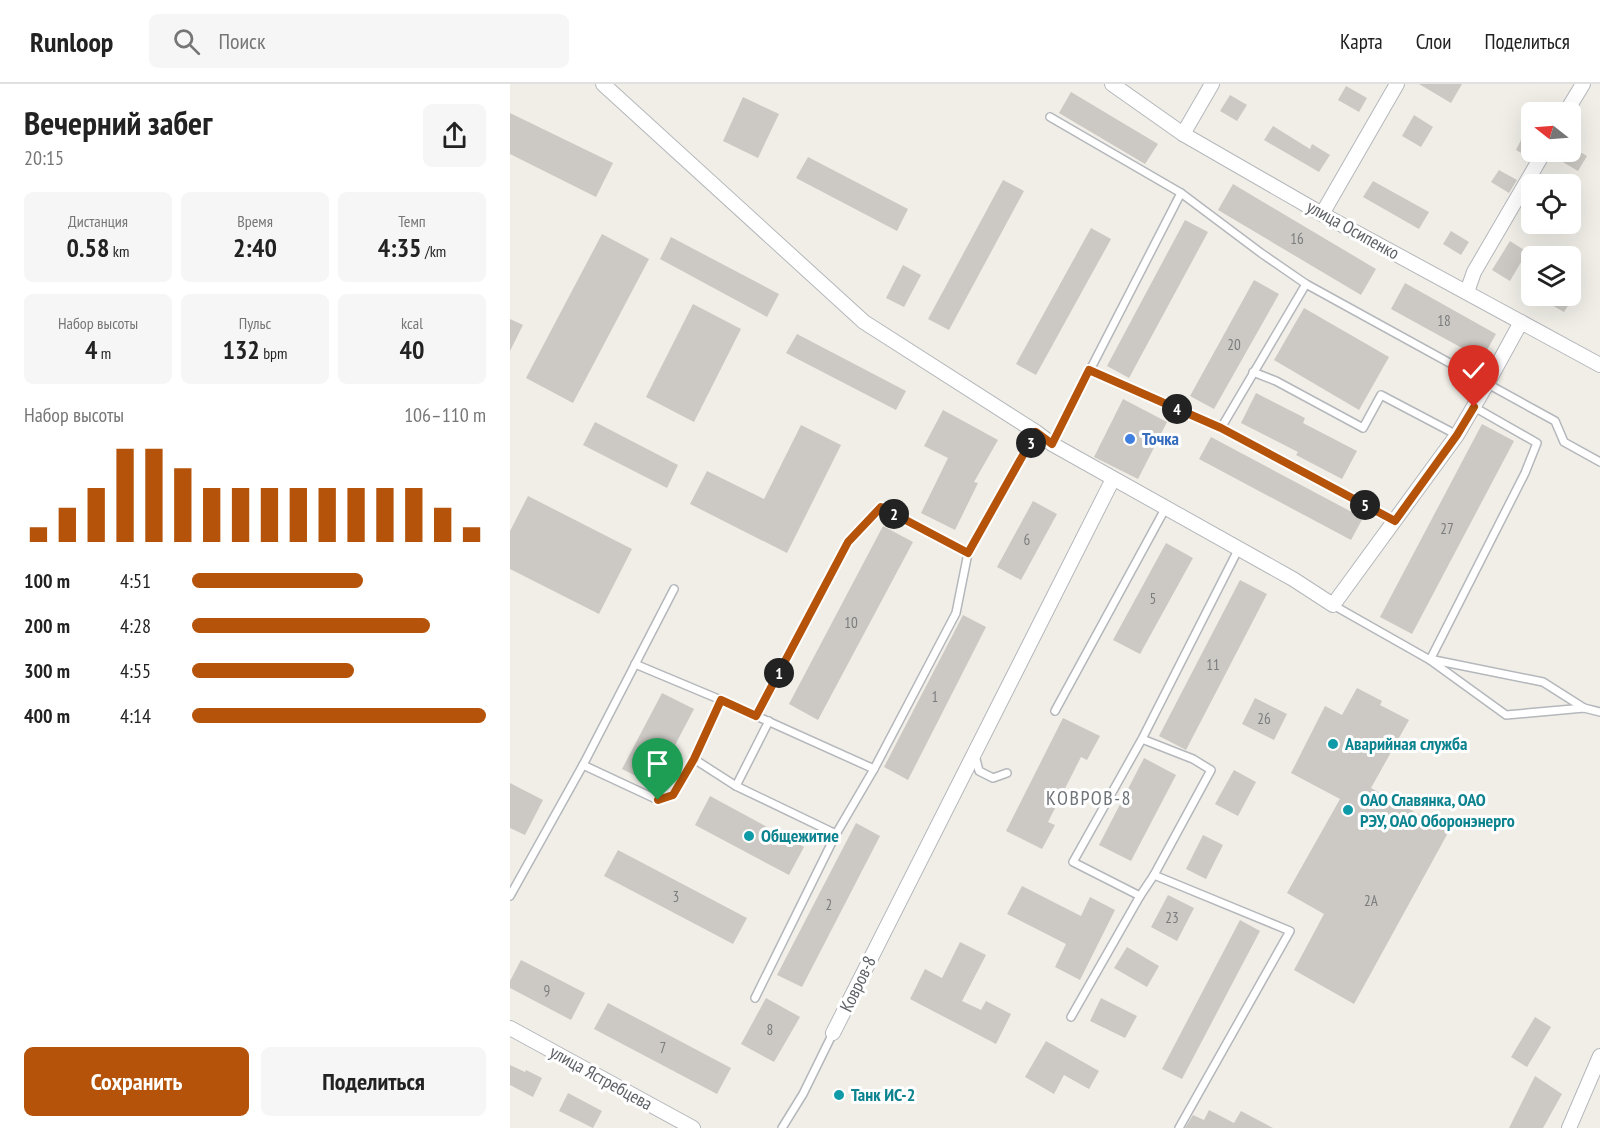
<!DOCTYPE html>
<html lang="ru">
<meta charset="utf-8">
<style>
:root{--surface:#fff;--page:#f6f6f6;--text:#222;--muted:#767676;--line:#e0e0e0;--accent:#b45309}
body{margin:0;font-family:"PT Sans Narrow",sans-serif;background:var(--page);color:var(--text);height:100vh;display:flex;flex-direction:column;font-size:22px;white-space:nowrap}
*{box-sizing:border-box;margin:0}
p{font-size:20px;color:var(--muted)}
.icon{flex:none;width:33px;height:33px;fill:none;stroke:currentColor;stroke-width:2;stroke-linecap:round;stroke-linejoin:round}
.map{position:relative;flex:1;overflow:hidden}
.drawer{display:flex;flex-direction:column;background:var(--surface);width:510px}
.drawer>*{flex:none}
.needle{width:39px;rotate:287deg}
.tools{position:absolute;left:1011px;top:18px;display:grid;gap:12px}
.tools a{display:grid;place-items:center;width:60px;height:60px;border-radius:9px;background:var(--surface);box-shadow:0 6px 24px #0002;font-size:30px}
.pin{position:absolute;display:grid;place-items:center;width:51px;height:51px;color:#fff;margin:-62px -26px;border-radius:50% 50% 50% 0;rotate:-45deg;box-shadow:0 0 6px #0007}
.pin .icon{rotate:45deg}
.km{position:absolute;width:30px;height:30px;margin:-15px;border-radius:50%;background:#222;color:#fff;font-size:16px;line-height:30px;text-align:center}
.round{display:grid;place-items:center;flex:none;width:63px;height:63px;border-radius:9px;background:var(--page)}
.head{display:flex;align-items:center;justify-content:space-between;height:102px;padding:0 24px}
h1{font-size:33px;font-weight:700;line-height:45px}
.figures{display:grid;grid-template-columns:repeat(3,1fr);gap:9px;height:102px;padding:6px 24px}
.figures div{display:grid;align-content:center;border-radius:9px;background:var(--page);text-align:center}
.figures b{font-size:26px;font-weight:700}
.figures small{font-size:16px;font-weight:400}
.figures p{font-size:16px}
.chart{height:168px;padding:12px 24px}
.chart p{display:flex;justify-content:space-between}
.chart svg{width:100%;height:108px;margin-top:6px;stroke:var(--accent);stroke-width:6}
.button{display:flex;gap:12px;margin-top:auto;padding:12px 24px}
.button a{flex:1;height:69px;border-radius:9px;background:var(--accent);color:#fff;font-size:24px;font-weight:700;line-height:69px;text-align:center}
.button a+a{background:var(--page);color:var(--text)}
ul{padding:0 24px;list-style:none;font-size:20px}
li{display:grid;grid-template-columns:96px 72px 1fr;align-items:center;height:45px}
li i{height:15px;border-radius:8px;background:var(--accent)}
header{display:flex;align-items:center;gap:36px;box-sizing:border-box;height:84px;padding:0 30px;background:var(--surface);border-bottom:2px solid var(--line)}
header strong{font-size:28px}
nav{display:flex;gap:33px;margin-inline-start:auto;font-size:21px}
.search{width:420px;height:54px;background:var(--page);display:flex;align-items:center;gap:15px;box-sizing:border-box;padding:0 21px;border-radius:9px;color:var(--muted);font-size:22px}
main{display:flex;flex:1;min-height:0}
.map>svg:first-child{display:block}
.building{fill:#ccc9c4}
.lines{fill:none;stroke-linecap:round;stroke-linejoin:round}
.service-casing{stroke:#b4b7bb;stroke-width:10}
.minor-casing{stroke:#b4b7bb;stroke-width:16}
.service{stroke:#fff;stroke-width:7}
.minor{stroke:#fff;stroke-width:14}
.route-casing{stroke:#fff;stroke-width:12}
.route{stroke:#b45309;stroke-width:8}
.shop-dot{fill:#3f7fe0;stroke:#fff;stroke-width:2}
.culture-dot{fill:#0f9aa8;stroke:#fff;stroke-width:2}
.labels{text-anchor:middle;stroke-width:6;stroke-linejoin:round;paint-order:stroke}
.number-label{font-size:15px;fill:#7a7c7e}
.street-label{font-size:18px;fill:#5e6267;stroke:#fff}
.shop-label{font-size:18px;font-weight:bold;fill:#366cbe;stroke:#fff;text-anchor:start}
.culture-label{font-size:18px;font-weight:bold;fill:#0d838f;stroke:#fff;text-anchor:start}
.neighbourhood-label{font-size:20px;letter-spacing:1.5px;fill:#6f7479;stroke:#fff}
</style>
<header>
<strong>Runloop</strong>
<div class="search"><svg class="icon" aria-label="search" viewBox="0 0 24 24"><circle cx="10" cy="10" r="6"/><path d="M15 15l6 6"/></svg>Поиск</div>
<nav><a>Карта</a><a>Слои</a><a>Поделиться</a></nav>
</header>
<main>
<section class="drawer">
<div class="head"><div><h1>Вечерний забег</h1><p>20:15</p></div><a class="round"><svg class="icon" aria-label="share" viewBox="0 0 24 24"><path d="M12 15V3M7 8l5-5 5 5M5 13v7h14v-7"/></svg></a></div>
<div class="figures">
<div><p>Дистанция</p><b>0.58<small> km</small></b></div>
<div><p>Время</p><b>2:40</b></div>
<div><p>Темп</p><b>4:35<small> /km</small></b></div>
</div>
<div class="figures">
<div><p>Набор высоты</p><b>4<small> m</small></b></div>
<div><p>Пульс</p><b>132<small> bpm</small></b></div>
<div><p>kcal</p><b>40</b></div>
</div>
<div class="chart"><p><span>Набор высоты</span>106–110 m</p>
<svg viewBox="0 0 160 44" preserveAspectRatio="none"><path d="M5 44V38M15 44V30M25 44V22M35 44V6M45 44V6M55 44V14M65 44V22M75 44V22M85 44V22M95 44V22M105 44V22M115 44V22M125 44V22M135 44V22M145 44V30M155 44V38"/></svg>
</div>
<ul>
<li><b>100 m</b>4:51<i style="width:58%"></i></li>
<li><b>200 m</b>4:28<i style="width:81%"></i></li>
<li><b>300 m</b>4:55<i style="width:55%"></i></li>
<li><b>400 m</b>4:14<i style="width:100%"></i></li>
</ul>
<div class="button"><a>Сохранить</a><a>Поделиться</a></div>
</section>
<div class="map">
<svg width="1090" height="1044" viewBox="0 0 1090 1044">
<rect width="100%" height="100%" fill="#f0eee7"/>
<!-- building -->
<g class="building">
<path d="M909,0H952L941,19Z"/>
<path d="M836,2L857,14L849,28L828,16Z"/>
<path d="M561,8L648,60L635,80L549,29Z"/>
<path d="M720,11L737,21L727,37L710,27Z"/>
<path d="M233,13L269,30L248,74L213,57Z"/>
<path d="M0,29L103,79L86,113L0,70Z"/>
<path d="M904,31L923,43L911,63L892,52Z"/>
<path d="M763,42L800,65L802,60L820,71L809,88L754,56Z"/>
<path d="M1011,56L1022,63L1020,74L1006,66Z"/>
<path d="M1060,62L1077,72L1068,87L1051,77L1057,68H1060Z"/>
<path d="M298,73L398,125L387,147L286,94Z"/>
<path d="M989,86L1007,96L999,109L981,98Z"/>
<path d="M493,96L514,107L439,246L418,235Z"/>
<path d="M863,97L919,128L909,145L853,113Z"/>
<path d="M723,100L866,185L851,211L708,126Z"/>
<path d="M675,136L698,148L619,294L597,282Z"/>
<path d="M581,144L601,155L526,291L506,280Z"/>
<path d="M941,147L959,158L951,171L933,160Z"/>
<path d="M92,150L139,175L63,319L16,294Z"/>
<path d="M161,153L269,210L257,233L150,175Z"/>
<path d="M1000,157L1017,168L1000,197L982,186Z"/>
<path d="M393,181L411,191L394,223L376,214Z"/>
<path d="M744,196L769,210L704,325L680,312Z"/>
<path d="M895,199L986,250L972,275L881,225Z"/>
<path d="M1026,212H1064L1054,228Z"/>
<path d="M183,220L231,245L184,338L136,313Z"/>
<path d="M794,224L879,273L849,326L764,276Z"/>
<path d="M0,235L13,241L0,267Z"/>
<path d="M287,250L396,307L386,326L276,269Z"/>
<path d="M746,309L795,334L793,339L847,367L832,395L786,371L788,368L731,339Z"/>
<path d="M613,315L657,338L628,395L584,373Z"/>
<path d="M433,326L488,356L464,398L468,399L445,446L411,429L438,374L414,362Z"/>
<path d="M85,338L168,381L157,404L73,361Z"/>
<path d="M972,340L1004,357L902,550L870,533Z"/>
<path d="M291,341L331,361L277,469L180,420L197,387L254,415Z"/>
<path d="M701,353L853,434L841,456L689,375Z"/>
<path d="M18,412L122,465L89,530L0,485V447Z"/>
<path d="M523,417L547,430L511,496L487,483Z"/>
<path d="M373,442L403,458L308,636L279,620Z"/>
<path d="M656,459L683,474L630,570L603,556Z"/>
<path d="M730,496L757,510L676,666L649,652Z"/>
<path d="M453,531L476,543L398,696L374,683Z"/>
<path d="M847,604L872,617L870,621L899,636L861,704L939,747L844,920L784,886L814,830L777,809L830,715L781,689L815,622L832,631Z"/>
<path d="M152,609L184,625L144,701L112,685Z"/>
<path d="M745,614L777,630L764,656L732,640Z"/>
<path d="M553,634L590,652L577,676L571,673L538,738L545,741L532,765L496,747Z"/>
<path d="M634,674L666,691L621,777L589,761Z"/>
<path d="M724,686L746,698L728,732L705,720Z"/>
<path d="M0,699L33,716L15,751L0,744Z"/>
<path d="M200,712L294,763L279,791L185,741Z"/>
<path d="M346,739L370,752L292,903L267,891Z"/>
<path d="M693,751L713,761L696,795L676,785Z"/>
<path d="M108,766L237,834L223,860L94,792Z"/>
<path d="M512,802L571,832L580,813L605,826L570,896L545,883L556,860L497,830Z"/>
<path d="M658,811L684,824L667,857L641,843Z"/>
<path d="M730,836L750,847L672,995L652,985Z"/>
<path d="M450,858L476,871L452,917L471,926L476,917L501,930L486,960L400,915L415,885L432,894Z"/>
<path d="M617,863L649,882L637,903L604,884Z"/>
<path d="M11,876L75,909L61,936L0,904V897Z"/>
<path d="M256,914L290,933L264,978L231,960Z"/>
<path d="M591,914L627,932L615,954L580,937Z"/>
<path d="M98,919L221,984L207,1010L84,945Z"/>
<path d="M1025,933L1041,943L1017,983L1001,973Z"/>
<path d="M536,957L589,987L579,1005L554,991L544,1010L515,993Z"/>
<path d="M0,981L15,988L16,986L32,994L23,1013L0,1001Z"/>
<path d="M1025,992L1052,1010L1033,1044H999Z"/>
<path d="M58,1009L92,1027L83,1044L49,1027Z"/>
<path d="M699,1026L724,1039L731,1027L763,1044H675L683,1031L694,1036Z"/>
</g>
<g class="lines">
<defs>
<g id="service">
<path d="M540,33L671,109L751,169L796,200L1045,337L1054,358L1090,378"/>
<path d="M580,286L711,344L885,437"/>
<path d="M743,288L766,297L853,344L871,311L947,351"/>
<path d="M711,344L796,200"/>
<path d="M542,360L671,109"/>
<path d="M823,521L920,576L1015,389L1027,359L964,323"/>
<path d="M920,576L996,631L1074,624L1090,628"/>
<path d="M924,576L1033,598L1074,624"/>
<path d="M211,616L364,685"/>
<path d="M545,627L655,425"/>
<path d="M247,632L338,458L371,423L458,469"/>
<path d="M632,655L563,778L630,812L644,791L701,686L683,675L632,655L729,464"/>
<path d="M465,671L469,687L483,694L497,689"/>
<path d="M184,675L226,702L326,750"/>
<path d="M73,681L148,716L163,711L184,675L211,616L125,580"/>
<path d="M226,702L259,637"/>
<path d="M644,791L780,847L669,1044"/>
<path d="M0,812L73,681L164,505"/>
<path d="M245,914L326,750L364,685L446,529L458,469L526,348"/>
<path d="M561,933L630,812"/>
<path d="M272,1044L293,1010L323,949"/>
</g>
<g id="minor">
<path d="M93,0L354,238L526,348L542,360L783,495L823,521L947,351L977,300L1011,238"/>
<path d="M602,0L673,50L812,130L1090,281"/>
<path d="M1056,28L1073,0"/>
<path d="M673,50L702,0"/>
<path d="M812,130L887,0"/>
<path d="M957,208L964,188L1034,68"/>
<path d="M0,944L183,1044"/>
<path d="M323,949L603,395"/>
<path d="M1059,1044L1090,972"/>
</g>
</defs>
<!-- service casing -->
<use href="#service" class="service-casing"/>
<!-- minor casing -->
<use href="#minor" class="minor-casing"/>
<!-- service -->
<use href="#service" class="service"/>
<!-- minor -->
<use href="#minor" class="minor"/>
</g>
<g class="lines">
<defs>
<path id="route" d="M148,716L163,711L184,675L211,616L246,632L338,458L371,423L458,469L526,348L542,360L579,286L711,344L885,437L947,351L964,323"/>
</defs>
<!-- route casing -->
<use href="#route" class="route-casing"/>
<!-- route -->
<use href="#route" class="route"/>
</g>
<!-- markers -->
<circle class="shop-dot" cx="620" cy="355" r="6"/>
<g class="culture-dot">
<circle cx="823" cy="660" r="6"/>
<circle cx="838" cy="726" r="6"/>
<circle cx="239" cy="752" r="6"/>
<circle cx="329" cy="1011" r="6"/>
</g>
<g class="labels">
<!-- number labels -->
<g class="number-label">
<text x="787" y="160">16</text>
<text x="934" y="242">18</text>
<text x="724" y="266">20</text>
<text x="937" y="450">27</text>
<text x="517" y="461">6</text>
<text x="643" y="520">5</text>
<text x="341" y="544">10</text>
<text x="703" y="586">11</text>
<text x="425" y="618">1</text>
<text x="754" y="640">26</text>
<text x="166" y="818">3</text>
<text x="861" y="822">2А</text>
<text x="319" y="826">2</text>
<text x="662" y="839">23</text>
<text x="37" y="912">9</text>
<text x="260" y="951">8</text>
<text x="153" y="969">7</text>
</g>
<!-- street labels -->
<g class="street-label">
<text transform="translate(843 146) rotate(29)" y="6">улица Осипенко</text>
<text transform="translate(348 900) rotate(-64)" y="6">Ковров-8</text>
<text transform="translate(91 994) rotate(29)" y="6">улица Ястребцева</text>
</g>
<!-- shop labels -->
<g class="shop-label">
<text x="632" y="361">Точка</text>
</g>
<!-- culture labels -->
<g class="culture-label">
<text x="835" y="666">Аварийная служба</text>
<text x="850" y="722">ОАО Славянка, ОАО<tspan x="850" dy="21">РЭУ, ОАО Оборонэнерго</tspan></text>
<text x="251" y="758">Общежитие</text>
<text x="341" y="1017">Танк ИС-2</text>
</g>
<!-- neighbourhood labels -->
<g class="neighbourhood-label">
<text x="579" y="721">КОВРОВ-8</text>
</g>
</g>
</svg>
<div class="tools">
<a><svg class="needle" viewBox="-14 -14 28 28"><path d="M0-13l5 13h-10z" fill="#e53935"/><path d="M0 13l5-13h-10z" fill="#767676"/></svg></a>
<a><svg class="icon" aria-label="locate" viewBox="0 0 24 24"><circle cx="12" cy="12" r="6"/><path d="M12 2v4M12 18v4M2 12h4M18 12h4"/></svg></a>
<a><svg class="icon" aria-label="layers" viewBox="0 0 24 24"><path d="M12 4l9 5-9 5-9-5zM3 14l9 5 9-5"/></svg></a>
</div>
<div class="pin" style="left:148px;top:716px;background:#1e9e55"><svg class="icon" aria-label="arrive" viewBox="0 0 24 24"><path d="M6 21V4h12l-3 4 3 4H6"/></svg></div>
<div class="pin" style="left:964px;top:323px;background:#d93025"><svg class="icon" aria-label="check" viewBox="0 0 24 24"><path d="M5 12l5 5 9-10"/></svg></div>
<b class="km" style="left:269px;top:589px">1</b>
<b class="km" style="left:384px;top:430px">2</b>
<b class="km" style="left:521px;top:359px">3</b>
<b class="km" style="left:667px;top:325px">4</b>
<b class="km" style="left:855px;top:421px">5</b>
</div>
</main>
